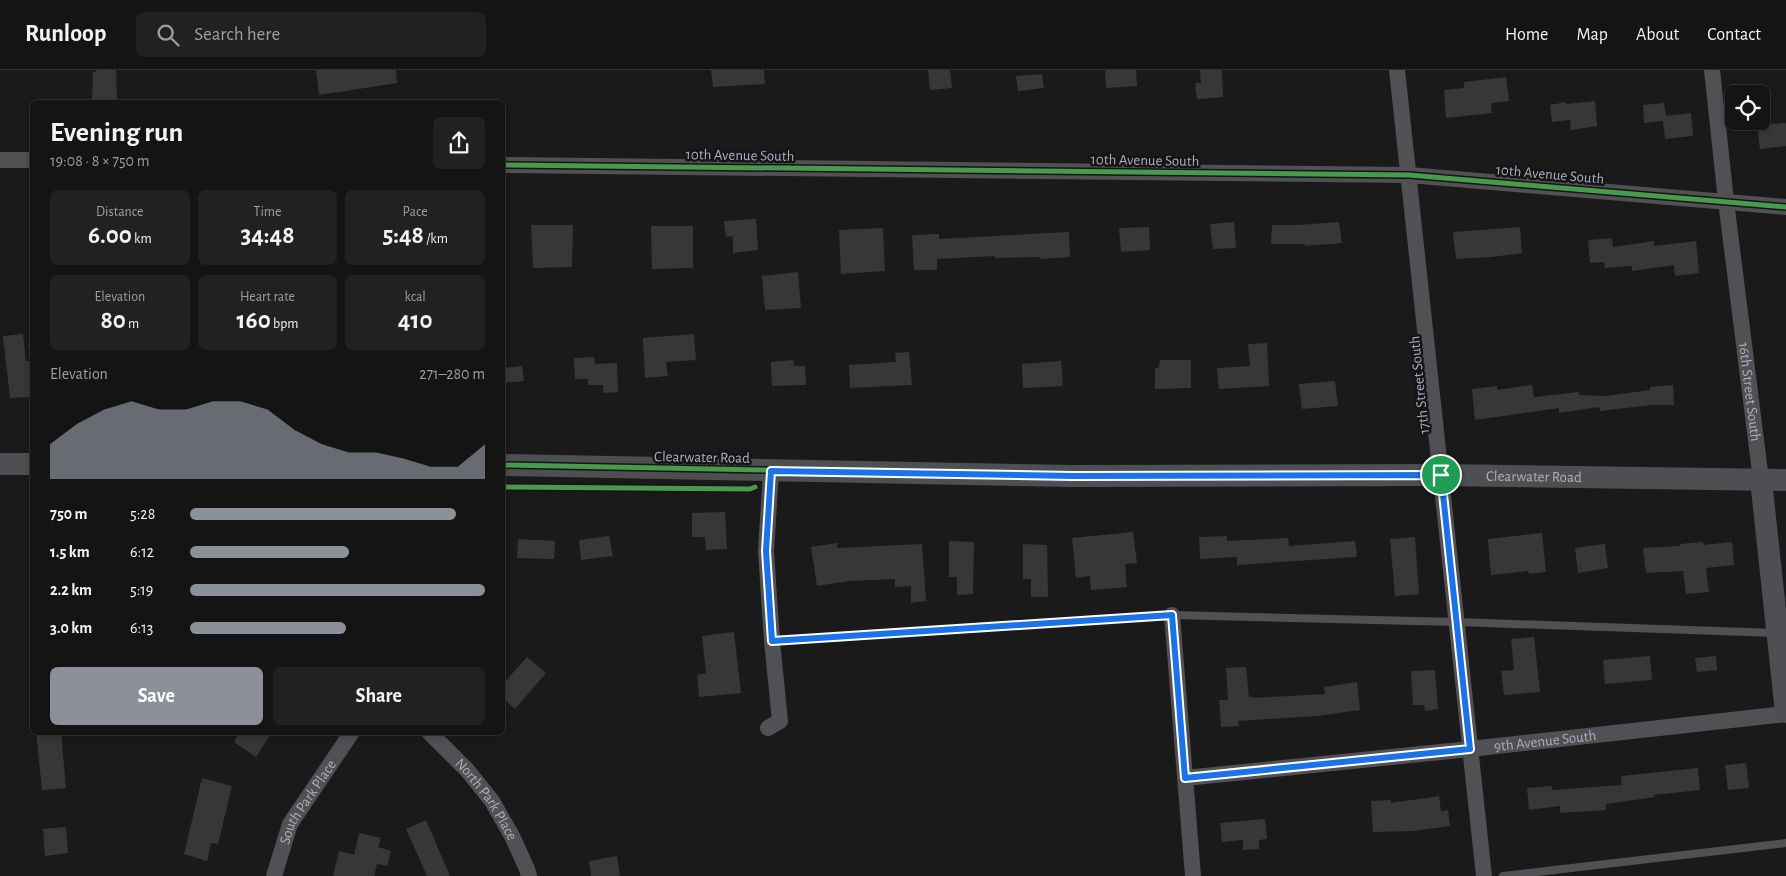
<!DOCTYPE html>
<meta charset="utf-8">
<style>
:root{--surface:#141414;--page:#212122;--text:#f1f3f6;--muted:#9d9ea0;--line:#333334;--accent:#8c9099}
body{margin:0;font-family:"Alegreya Sans",sans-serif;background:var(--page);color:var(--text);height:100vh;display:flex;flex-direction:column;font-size:19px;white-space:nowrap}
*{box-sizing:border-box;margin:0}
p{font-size:16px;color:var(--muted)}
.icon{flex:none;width:28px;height:28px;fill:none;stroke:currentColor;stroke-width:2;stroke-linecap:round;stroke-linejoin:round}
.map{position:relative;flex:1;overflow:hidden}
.drawer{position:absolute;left:30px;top:30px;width:475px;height:635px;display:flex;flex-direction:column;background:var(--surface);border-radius:8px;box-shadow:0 2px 8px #0003,0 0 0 1px var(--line)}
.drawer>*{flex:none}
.controls{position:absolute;left:1725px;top:15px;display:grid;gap:10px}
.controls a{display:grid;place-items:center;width:45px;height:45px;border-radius:8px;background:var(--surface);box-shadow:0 2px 8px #0003,0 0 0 1px var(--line);font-size:25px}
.pin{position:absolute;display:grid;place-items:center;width:42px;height:42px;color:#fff;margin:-21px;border:2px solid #fff;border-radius:50%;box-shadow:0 1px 5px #0007}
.round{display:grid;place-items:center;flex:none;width:52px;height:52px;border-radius:8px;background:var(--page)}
.summary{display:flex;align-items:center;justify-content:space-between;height:85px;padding:0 20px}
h1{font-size:28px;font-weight:700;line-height:38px}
.figures{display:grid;grid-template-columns:repeat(3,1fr);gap:8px;height:85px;padding:5px 20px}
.figures div{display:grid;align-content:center;border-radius:8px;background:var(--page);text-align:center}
.figures b{font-size:25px;font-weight:700}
.figures small{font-size:14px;font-weight:400}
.figures p{font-size:14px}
.chart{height:140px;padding:10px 20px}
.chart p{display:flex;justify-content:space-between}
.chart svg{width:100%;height:90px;margin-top:5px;fill:var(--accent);opacity:.7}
.action{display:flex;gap:10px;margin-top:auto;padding:10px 20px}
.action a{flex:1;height:58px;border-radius:8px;background:var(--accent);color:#fff;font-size:20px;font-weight:700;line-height:58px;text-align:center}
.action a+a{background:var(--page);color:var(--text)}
ul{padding:0 20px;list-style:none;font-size:16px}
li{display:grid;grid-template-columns:80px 60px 1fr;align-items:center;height:38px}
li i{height:12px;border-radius:6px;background:var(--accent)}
header{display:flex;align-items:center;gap:30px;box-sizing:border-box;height:70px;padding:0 25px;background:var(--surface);border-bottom:1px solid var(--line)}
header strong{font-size:24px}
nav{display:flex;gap:28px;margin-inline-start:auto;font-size:18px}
.search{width:350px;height:45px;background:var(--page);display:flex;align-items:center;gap:12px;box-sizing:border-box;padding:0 18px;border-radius:8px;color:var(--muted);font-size:19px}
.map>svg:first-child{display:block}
.building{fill:#373739}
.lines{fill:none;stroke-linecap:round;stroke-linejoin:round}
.lane{stroke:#505055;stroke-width:8}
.street{stroke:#505055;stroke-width:16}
.secondary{stroke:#4e4f52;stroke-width:22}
.cycleway-casing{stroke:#151417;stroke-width:8}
.cycleway{stroke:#469c4c;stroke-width:5}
.route-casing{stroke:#fff;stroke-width:10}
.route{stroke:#1a73e8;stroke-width:6}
.labels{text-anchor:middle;stroke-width:5;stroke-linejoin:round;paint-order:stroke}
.street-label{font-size:15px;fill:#acaebb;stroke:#151417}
</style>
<header>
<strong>Runloop</strong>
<div class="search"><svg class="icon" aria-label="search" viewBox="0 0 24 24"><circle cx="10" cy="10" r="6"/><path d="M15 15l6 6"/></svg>Search here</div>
<nav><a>Home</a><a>Map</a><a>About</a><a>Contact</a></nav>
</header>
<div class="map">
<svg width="1786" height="806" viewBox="0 0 1786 806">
<rect width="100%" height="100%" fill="#1a1a1b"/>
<!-- building -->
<g class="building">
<path d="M97,0H116L117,29H92L93,2L97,1Z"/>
<path d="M316,0H396L397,13L319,25Z"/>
<path d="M711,0H764L765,14L713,17Z"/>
<path d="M928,0H950L952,18L930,20Z"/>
<path d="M1105,0H1136L1137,16L1106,18Z"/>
<path d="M1200,0H1222L1223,27L1197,29L1195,13H1201Z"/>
<path d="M1042,4L1044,18L1018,21L1016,6Z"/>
<path d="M1506,7L1509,31L1491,33L1492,43L1446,48L1444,20L1464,18V12Z"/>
<path d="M1595,31L1597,56L1571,60L1570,50L1552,52L1550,35L1566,32V34Z"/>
<path d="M1664,33L1666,46L1691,43L1693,66L1665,69L1663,51L1644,53L1643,35Z"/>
<path d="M1786,53V76L1760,79L1757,55Z"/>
<path d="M756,149L758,180L733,183V166L726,167L724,151Z"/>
<path d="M1234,152L1236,178L1213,179L1210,154Z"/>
<path d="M1339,152L1342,173L1305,176V174H1271L1272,155H1298Z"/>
<path d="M531,155H573L572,197L533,198Z"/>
<path d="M651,156H693V198L652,199Z"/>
<path d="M1149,157L1150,180L1121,182L1119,158Z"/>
<path d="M1520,157L1522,183L1492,187L1456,189L1453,162Z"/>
<path d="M883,158L885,201L841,204L839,160Z"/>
<path d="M1069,162L1070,187L1041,189L1040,187L995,188V186L937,189V200H914L912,165L939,164V169Z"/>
<path d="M1612,168L1613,177L1654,171V176L1696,171L1699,203L1675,206L1674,195L1632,201V196L1605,198L1604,192L1590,193L1588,170Z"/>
<path d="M798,202L801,238L765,240L762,206Z"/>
<path d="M23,264L26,291H32V327L10,328L3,266Z"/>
<path d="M694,264L696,290L666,292L668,306L645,308L643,268Z"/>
<path d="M1267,273L1269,316L1219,319L1217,298L1250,296L1248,274Z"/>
<path d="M909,282L912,315L850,318L849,295L896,292L895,283Z"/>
<path d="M594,287L595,294L617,293L618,322L603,323V315H588V309H575L574,288Z"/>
<path d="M793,290L794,296H805L806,315L772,316L771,292Z"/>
<path d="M1160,290H1191V318L1155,319V298L1159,297Z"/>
<path d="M1061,291L1063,316L1023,318L1022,294Z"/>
<path d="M522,296L524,311L502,313V298Z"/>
<path d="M1335,311L1338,336L1302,339L1299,314Z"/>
<path d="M1532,315L1534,327L1579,322V325L1606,326L1650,320V317L1673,315L1674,335H1651L1600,341L1599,337L1559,343V338L1475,350L1472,319L1497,316V320Z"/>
<path d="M725,442L727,479L706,480L705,467H692V443Z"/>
<path d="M1133,462L1137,493L1125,494L1127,517L1091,520L1090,506L1076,508L1072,468Z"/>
<path d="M1542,463L1546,502L1529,504L1528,501L1491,505L1488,469Z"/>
<path d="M609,466L613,486L581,490L579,470Z"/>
<path d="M1227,466V471L1288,468L1289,476L1355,471L1357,487L1237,495V487L1200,489L1199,467Z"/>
<path d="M1415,467L1419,524L1395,526L1390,469Z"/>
<path d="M518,469L555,471L554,489L517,488Z"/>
<path d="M949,471L974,472L973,524L957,525V507H949Z"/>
<path d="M1703,472V475L1732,472L1734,495L1706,498L1709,522L1686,524L1683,501L1646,503L1643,478L1680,476V474Z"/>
<path d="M837,473V478L922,474L926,531L911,533V516L895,517V509L849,511L817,516L811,477Z"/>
<path d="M1023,474L1047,475L1048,527H1031V509H1023Z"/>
<path d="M1605,474L1608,498L1578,503L1575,478Z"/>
<path d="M734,562L741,623L699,627L697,605L706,603L702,566Z"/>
<path d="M1534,567L1540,622L1504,625L1501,601L1514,600L1511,569Z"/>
<path d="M1650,586L1652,610L1605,614L1603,590Z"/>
<path d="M1716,586L1717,600L1697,602L1695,588Z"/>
<path d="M527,587L546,603L515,639L502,627V615Z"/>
<path d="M1246,597L1249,627H1252V628L1325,624L1324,617L1357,612L1360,640L1317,646L1238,651L1239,656L1221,657L1219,630H1228L1226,598Z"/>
<path d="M1435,600L1438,639L1425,641L1424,635H1413L1411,601Z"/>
<path d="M36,662H61L66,718L42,720Z"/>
<path d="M240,662H272L256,687L234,672Z"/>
<path d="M1746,693L1749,718L1728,720L1725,695Z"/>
<path d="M1698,698L1700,720L1654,725L1655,727L1606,734V740L1560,743V736L1529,740L1527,718L1552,716V720L1622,715L1621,706Z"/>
<path d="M202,708L232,716L218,774L211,773L207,791L184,784Z"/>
<path d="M1439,726L1441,741L1448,740L1450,756L1414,761L1373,762L1371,731L1391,730V733Z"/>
<path d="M1265,749L1267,769L1259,770V779L1243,780V770L1222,772L1220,753Z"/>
<path d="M426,750L450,806H427L406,759Z"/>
<path d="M66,757L68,783L45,786L43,759Z"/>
<path d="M359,763L381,768L378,777L391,781L387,796L377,794L374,806H333L339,781L354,785Z"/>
<path d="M617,786L620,806H591L589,791Z"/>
</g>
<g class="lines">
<!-- lane -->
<g class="lane">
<path d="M772,571L1172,545L1457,552L1776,563"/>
<path d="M1503,806L1786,773"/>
</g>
<!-- street -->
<g class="street">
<path d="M1397,0L1484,806"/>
<path id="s1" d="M1712,0L1726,131L1761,410"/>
<path d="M0,90H32"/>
<path d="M502,95L1409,105L1786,137"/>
<path d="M1172,545L1193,806"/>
<path d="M768,658L780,651L772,571L766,481L771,401"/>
<path id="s2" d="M429,662L467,700L492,731L512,766L527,799L529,806"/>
<path id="s3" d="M1185,708L1470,679L1786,644"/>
<path id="s4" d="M274,806L290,754L352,662"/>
</g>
<!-- secondary -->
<g class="secondary">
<path d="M0,394H32"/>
<path id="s5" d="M502,395L1073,406L1441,405L1786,410"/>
<path d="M1761,410L1786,642"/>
</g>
<defs>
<g id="cycleway">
<path d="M502,95L1409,105L1786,137"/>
<path d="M502,395L1073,406L1441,405"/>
<path d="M502,417L750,419L755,417"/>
</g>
</defs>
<!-- cycleway casing -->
<use href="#cycleway" class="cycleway-casing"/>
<!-- cycleway -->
<use href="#cycleway" class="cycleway"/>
</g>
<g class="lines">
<defs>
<path id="route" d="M771,401L1073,406L1441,405L1470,679L1185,708L1172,545L772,571L766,481Z"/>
</defs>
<!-- route casing -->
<use href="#route" class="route-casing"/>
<!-- route -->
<use href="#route" class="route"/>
</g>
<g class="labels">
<!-- street labels -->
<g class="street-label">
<text transform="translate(740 85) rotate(1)" y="5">10th Avenue South</text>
<text transform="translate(1145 90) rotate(1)" y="5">10th Avenue South</text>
<text transform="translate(1550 104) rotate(5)" y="5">10th Avenue South</text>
<text transform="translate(1419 315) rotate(-96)" y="5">17th Street South</text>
<text dy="5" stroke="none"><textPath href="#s1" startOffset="324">16th Street South</textPath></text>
<text transform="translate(702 387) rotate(1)" y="5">Clearwater Road</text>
<text dy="5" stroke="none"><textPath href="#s5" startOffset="1032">Clearwater Road</textPath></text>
<text dy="5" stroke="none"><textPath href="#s3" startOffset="362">9th Avenue South</textPath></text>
<text dy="5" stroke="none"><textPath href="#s2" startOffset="89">North Park Place</textPath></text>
<text dy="5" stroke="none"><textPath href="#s4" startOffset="82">South Park Place</textPath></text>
</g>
</g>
</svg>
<div class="controls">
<a><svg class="icon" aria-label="locate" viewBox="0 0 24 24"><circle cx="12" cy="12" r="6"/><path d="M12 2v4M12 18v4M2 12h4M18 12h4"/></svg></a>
</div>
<div class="pin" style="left:1441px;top:405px;background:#1e9e55"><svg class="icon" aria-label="arrive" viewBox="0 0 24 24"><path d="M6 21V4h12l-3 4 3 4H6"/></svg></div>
<section class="drawer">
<div class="summary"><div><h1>Evening run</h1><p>19:08 · 8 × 750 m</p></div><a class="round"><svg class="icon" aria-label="share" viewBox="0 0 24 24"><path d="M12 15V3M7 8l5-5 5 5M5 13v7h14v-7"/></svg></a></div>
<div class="figures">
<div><p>Distance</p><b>6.00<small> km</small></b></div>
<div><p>Time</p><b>34:48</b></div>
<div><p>Pace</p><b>5:48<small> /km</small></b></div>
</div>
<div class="figures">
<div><p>Elevation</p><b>80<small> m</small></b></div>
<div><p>Heart rate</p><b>160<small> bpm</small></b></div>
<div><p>kcal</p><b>410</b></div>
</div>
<div class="chart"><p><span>Elevation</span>271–280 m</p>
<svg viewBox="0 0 160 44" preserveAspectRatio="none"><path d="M0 44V27L10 17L20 10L30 6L40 10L50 10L60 6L70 6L80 10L90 20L100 27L110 31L120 31L130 34L140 38L150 38L160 27V44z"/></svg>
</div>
<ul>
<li><b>750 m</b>5:28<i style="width:90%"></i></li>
<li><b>1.5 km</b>6:12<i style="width:54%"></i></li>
<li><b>2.2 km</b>5:19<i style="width:100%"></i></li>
<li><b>3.0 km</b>6:13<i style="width:53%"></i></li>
</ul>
<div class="action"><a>Save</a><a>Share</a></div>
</section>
</div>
